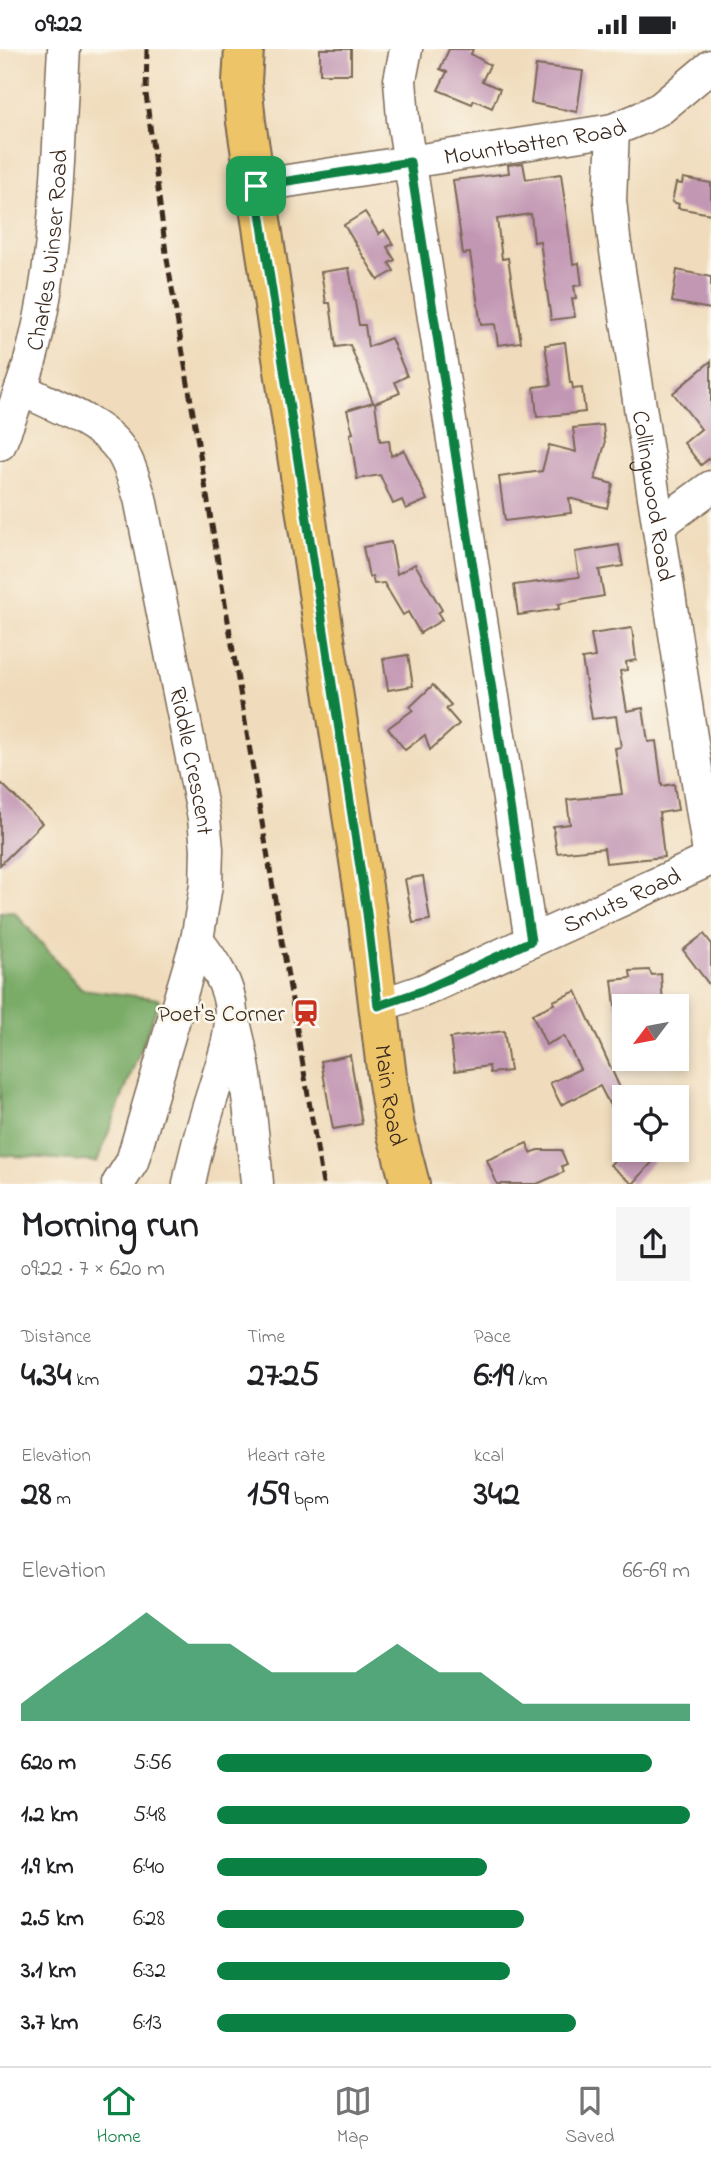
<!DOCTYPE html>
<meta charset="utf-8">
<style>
:root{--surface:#fff;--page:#f6f6f6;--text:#202124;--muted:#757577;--line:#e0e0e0;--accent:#0b8043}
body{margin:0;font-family:"Indie Flower",sans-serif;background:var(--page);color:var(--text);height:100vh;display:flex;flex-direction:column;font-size:26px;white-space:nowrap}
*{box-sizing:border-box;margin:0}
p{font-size:23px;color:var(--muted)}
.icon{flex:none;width:38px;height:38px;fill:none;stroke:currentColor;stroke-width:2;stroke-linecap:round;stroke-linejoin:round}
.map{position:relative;height:1135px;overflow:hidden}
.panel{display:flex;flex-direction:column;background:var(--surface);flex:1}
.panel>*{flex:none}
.needle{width:46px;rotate:238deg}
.tools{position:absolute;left:612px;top:945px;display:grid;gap:14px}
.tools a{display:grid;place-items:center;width:77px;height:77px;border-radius:0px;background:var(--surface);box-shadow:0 4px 10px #0003;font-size:35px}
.pin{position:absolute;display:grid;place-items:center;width:60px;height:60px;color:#fff;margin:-30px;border-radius:14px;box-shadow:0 4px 10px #0006}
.round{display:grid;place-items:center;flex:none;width:74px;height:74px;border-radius:0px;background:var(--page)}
.head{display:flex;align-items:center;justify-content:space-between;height:119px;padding:0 21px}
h1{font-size:38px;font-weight:700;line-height:52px}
.stats{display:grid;grid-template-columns:repeat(3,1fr);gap:10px;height:119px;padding:7px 21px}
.stats div{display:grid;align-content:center}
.stats b{font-size:35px;font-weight:700}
.stats small{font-size:19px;font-weight:400}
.stats p{font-size:19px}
.chart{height:196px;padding:14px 21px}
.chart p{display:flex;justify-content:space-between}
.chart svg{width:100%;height:126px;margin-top:7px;fill:var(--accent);opacity:.7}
ul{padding:0 21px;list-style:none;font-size:23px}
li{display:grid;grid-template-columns:112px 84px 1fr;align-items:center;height:52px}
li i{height:18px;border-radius:9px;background:var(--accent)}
.status{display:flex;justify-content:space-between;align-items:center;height:49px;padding:0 35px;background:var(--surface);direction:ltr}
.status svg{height:19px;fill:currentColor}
.tabs{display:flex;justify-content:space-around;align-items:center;height:98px;border-top:2px solid var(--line);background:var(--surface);font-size:19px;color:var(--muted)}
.tabs a{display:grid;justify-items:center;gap:4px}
.tabs .selected{color:var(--accent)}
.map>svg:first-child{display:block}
.forest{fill:#7aac68;stroke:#5a6b43;stroke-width:2}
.building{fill:#c297b4}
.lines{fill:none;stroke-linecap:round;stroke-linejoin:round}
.minor-casing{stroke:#7a6855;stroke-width:35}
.major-casing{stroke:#7a6855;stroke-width:42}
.minor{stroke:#fff;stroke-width:32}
.major{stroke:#eec469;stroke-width:38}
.rail{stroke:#3b2a1e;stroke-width:5;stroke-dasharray:10 5;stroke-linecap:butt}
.route-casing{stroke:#fff;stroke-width:14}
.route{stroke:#0b8043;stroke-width:9}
.labels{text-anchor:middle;stroke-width:5;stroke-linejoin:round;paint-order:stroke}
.street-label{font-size:24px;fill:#3b2a1e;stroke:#fbf7ec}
.poi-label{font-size:24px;fill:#3b2a1e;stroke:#fbf7ec;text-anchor:end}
</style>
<div class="status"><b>09:22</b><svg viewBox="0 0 49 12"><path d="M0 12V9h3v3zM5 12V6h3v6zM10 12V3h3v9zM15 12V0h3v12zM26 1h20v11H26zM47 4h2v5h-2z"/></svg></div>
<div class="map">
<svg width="711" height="1135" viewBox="0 0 711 1135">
<rect width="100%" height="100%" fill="#fbf7ec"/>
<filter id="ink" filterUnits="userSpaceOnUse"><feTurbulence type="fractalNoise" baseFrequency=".0143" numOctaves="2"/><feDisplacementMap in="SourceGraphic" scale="14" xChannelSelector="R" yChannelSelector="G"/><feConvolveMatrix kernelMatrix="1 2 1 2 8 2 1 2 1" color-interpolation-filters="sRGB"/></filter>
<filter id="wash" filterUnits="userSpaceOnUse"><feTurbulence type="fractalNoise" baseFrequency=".00686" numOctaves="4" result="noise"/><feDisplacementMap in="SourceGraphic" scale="28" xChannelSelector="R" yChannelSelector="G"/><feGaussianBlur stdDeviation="1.57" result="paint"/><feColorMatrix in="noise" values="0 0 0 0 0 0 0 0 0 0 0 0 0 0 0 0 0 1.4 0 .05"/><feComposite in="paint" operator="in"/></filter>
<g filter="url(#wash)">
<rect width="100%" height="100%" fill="#f0dcbc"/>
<!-- forest -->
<path class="forest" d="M14,863L81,940L160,950L97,1113L0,1106V864Z"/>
<g id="blocks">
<!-- building -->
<g class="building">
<rect x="320" y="0" width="31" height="25"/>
<path d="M449,0H473L471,5L490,16L482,32L500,40L492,59L474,51L472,55L438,41L447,23L440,20Z"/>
<path d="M536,16L583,22L577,63L531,54Z"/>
<path d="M523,114L526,130L561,125L573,215L579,214L582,236L574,237L576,249L572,250L575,268L551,271L540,192L534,193L531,165L497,170L502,210L508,209L521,293L498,296L495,275L481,276L470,204L463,205L453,131L509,124L508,116Z"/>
<path d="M683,129L711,134V165L678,159L679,155L672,153L676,134L682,135Z"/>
<path d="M365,163L379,185L384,181L393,195L387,198L395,211L389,214L394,222L378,231L344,176Z"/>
<path d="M349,219L359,276H365L368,298L391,289L407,327L395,333L400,344L375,354L380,392L389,391L391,407L404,401L427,451L406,460L402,451L393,455L380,426L357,430L350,385L353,384L347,361L373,353L350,296L336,298L330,254H326L321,223Z"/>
<path d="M677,221L711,228V260L672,253Z"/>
<path d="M565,293L570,334H572L573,340L582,339L585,363L537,368L534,338L551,336L545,296Z"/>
<path d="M711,312V408L701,416L684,394L701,380L673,344Z"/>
<path d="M603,376L605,395L595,430L613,435L607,459L569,449L571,464L505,472L499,428L542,422L549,396L576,403L573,379Z"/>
<path d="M391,493L397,525L415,515L442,561L438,564L442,571L420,584L408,563L403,566L384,534L374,535L372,527L369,528L363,498Z"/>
<path d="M619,496L623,517L599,521L604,547L558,555L559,560L518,566L514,536L579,528L575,503Z"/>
<path d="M632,579L636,611L626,613L627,621L620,622L627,662L643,659L648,693L656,692L662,737L674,735L678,761L659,764L664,808L606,814L604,799L557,804L553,777L570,775L567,751L622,745L615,699L621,698L616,667L592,670L582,610L595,608L591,585Z"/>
<path d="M408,606L413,637L388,641L383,610Z"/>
<path d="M433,636L451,656L446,660L459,675L430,701L425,686L405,701L388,679L413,661L410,658Z"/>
<path d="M0,733L42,774L0,816Z"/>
<path d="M423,827L430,871L413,874L405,830Z"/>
<path d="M704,885L711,894V938L683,901Z"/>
<path d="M649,921L652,926L661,925L663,957H615L612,931L631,929L630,922Z"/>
<path d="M576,942L625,1050V1086L600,1037L561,1056L550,1034L580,1020L564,987L546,996L532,965L554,955L553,952Z"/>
<path d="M504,982L510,1022L490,1024L489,1017L455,1022L450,989Z"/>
<path d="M350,1006L362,1075L333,1080L321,1012Z"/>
<path d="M527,1094L531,1104L538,1101H561L567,1115L562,1117L564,1123L537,1135H497L487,1111Z"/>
<path d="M624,1101H663L633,1135L610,1116Z"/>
</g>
</g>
</g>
<g filter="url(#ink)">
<use href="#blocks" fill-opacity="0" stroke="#7a6855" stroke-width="2"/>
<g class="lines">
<defs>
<g id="minor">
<path d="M406,0L400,31L403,70L531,892"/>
<path id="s1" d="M613,81L610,151L614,189L710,811"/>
<path id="s2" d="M256,137L613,81L642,69L661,59L711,17"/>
<path id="s3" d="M21,340C48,354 102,374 119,399C130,413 134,432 140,449L204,769L207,800L206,836L197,891L132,1113L118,1135"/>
<path id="s4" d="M0,395C13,361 27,328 35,293C58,200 58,96 64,0"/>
<path d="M659,476L711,438"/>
<path id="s5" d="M378,957L422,942L711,810"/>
<path d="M235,977C248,1029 252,1081 257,1134"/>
<path d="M189,1135C195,1104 204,1072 214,1041C221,1017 232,989 231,963C230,935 213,912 197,891"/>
</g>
<g id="major">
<path id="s6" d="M244,0L242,33L246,73L367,864L387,1028L395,1078L410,1135"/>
</g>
</defs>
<!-- minor casing -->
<use href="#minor" class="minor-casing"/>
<!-- major casing -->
<use href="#major" class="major-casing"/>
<!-- minor -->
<use href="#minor" class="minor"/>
<!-- major -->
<use href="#major" class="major"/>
<!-- rail -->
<path class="rail" d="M147,0L146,45L166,204L323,1135"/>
</g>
</g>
<g class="lines" filter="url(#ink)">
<defs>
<path id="route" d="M410,113L531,892L422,942L378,957L367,864L256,137Z"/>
</defs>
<!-- route casing -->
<use href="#route" class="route-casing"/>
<!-- route -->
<use href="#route" class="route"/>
</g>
<!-- icons -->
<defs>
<symbol id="station-bare" viewBox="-9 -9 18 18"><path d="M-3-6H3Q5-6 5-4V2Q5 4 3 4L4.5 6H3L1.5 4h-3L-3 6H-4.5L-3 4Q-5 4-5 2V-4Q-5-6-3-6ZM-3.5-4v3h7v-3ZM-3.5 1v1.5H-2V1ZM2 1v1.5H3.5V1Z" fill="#c8321e" stroke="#fbf7ec" stroke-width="2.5" paint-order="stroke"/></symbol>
</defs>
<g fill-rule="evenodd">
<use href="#station-bare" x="287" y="945" width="38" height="38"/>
</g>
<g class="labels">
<!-- street labels -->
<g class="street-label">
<text dy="8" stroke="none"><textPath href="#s2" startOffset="282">Mountbatten Road</textPath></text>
<text dy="8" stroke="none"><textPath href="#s4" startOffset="201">Charles Winser Road</textPath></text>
<text dy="8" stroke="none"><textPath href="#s1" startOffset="369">Collingwood Road</textPath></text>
<text dy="8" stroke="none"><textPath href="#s3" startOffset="438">Riddle Crescent</textPath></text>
<text dy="8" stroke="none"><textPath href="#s5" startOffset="266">Smuts Road</textPath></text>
<text dy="8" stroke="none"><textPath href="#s6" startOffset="1057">Main Road</textPath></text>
</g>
<!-- poi labels -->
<g class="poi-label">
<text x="285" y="972">Poet's Corner</text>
</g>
</g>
</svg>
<div class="tools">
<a><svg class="needle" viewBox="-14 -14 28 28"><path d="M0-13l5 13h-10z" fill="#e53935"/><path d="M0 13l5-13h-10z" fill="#757577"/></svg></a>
<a><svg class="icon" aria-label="locate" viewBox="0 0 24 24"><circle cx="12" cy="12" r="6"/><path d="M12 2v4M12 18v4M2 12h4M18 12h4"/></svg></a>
</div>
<div class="pin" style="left:256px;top:137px;background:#1e9e55"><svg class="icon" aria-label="arrive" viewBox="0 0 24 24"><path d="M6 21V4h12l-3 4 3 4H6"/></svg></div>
</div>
<section class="panel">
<div class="head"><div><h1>Morning run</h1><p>09:22 · 7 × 620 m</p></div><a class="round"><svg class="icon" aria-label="share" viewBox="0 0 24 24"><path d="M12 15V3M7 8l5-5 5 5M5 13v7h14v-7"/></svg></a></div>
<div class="stats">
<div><p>Distance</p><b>4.34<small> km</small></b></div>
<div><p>Time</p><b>27:25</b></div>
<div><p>Pace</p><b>6:19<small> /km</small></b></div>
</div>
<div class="stats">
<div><p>Elevation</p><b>28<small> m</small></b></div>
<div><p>Heart rate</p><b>159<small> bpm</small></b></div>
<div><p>kcal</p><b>342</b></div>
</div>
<div class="chart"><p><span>Elevation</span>66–69 m</p>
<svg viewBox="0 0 160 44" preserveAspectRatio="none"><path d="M0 44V38L10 27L20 17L30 6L40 17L50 17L60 27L70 27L80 27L90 17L100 27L110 27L120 38L130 38L140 38L150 38L160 38V44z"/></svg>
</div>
<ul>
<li><b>620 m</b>5:56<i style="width:92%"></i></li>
<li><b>1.2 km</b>5:48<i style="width:100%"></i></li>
<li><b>1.9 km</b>6:40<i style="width:57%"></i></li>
<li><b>2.5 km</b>6:28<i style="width:65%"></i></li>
<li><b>3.1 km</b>6:32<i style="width:62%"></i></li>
<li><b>3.7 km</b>6:13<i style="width:76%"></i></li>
</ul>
</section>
<nav class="tabs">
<a class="selected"><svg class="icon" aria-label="home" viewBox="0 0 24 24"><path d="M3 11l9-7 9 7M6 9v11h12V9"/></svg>Home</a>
<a><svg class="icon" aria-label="map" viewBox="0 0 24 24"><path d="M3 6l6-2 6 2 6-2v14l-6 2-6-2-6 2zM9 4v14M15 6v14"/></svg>Map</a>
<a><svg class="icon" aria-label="saved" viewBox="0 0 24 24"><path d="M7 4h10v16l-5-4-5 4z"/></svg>Saved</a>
</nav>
